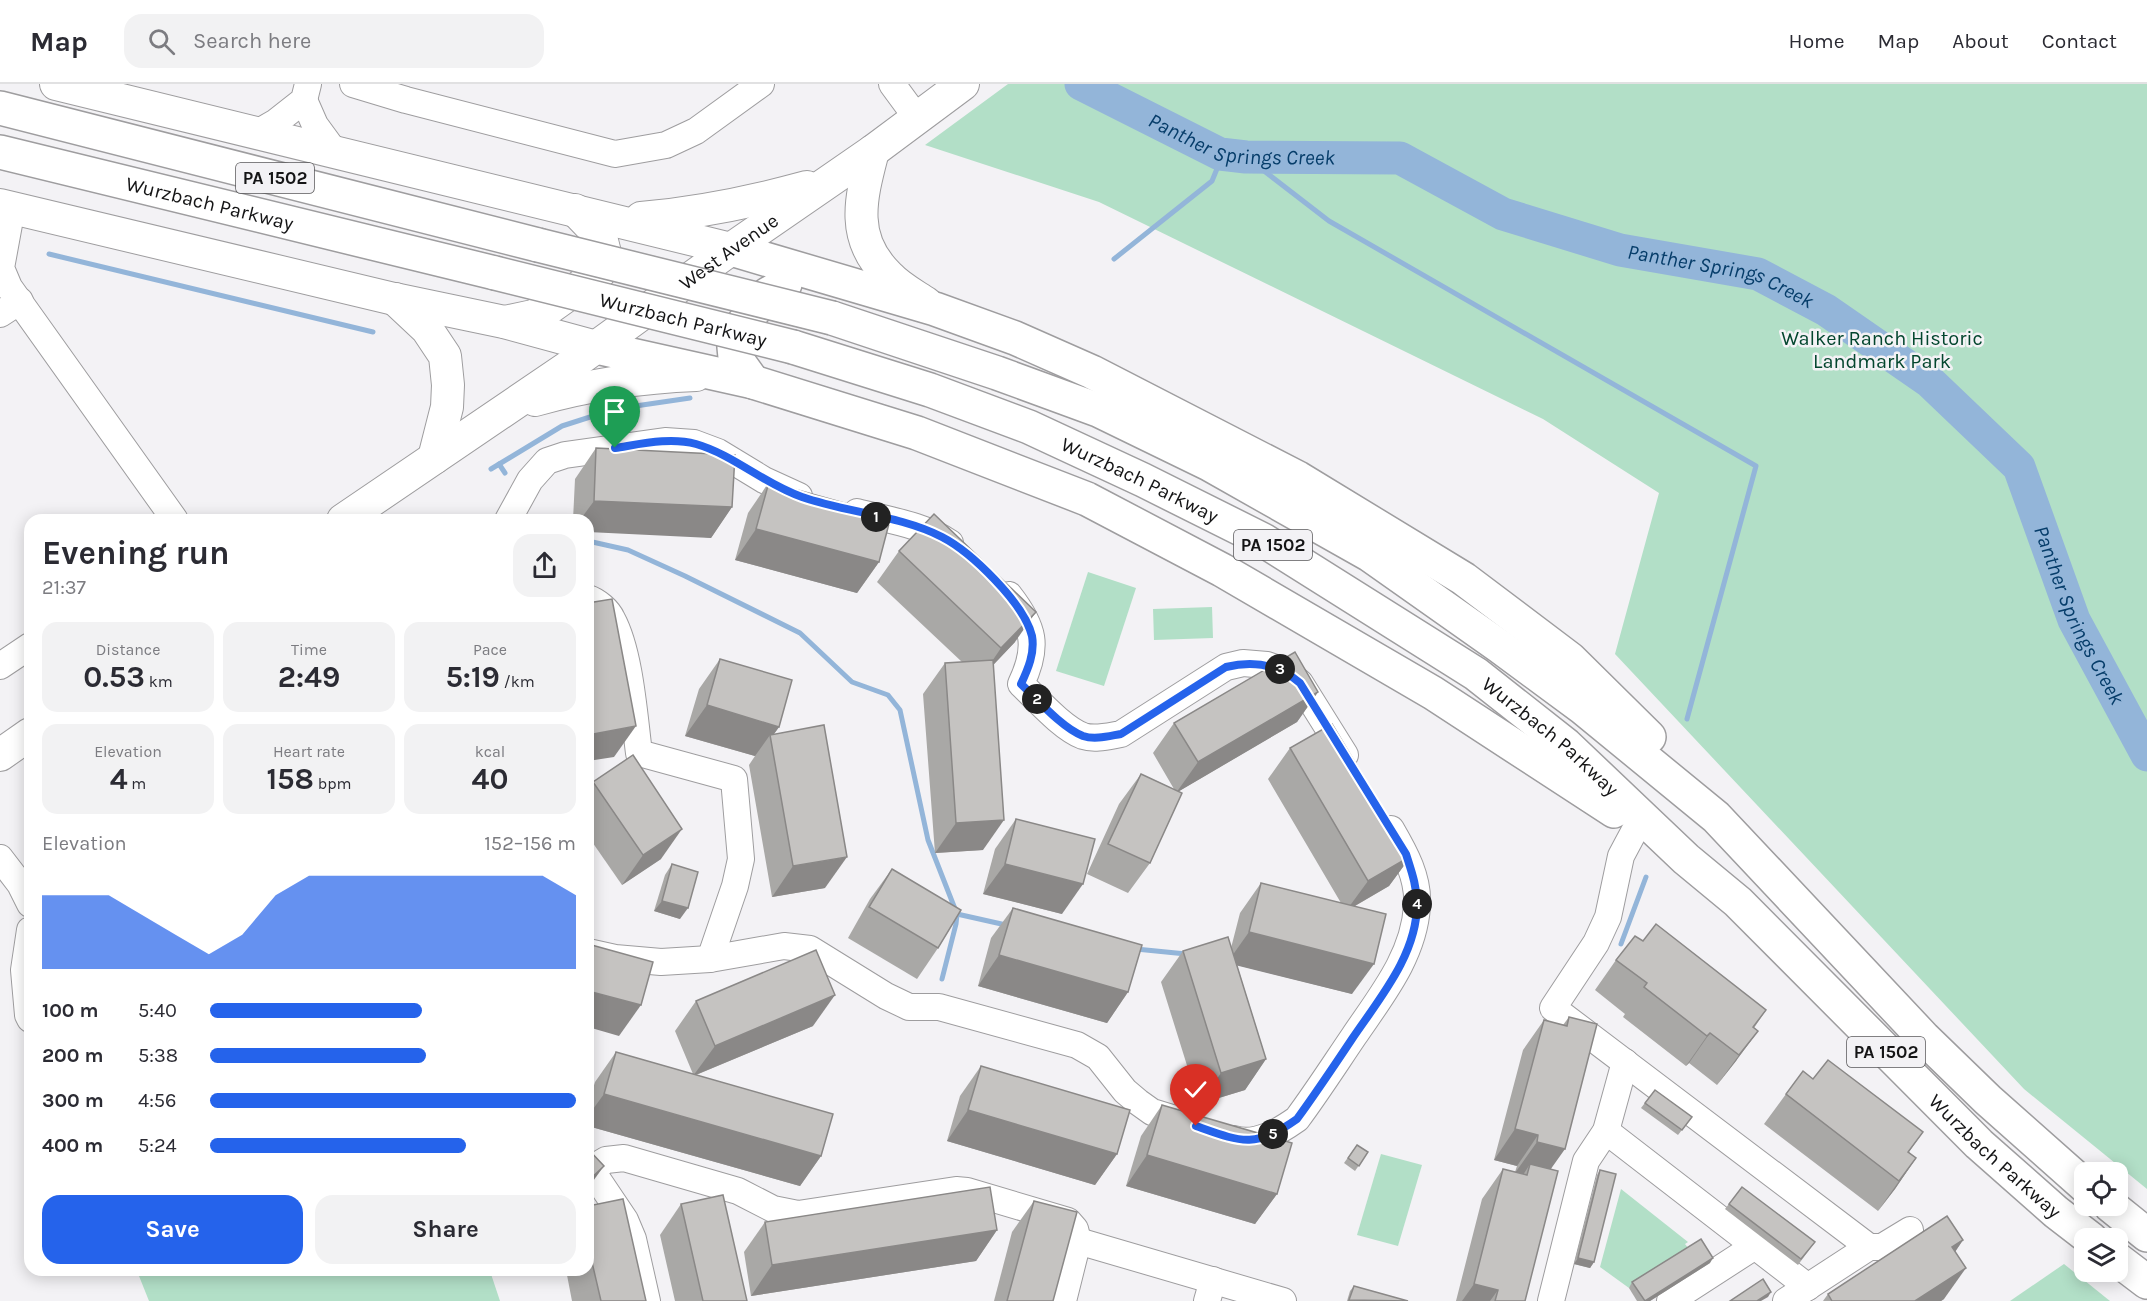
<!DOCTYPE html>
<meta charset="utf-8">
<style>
:root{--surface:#fff;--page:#f2f2f3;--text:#2b2b33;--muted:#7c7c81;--line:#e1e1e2;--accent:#2563eb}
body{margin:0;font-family:Karla,sans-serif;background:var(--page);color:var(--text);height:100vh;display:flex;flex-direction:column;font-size:22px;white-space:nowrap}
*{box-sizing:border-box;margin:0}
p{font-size:20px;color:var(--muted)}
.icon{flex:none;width:33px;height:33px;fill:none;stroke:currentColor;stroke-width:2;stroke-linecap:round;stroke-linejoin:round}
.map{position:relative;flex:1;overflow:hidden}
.details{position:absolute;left:24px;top:430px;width:570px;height:762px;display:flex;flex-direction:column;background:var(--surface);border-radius:18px;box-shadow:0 3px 15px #0003}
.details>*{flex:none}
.fabs{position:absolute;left:2074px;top:1078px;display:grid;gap:12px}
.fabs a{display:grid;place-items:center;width:54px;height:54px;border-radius:12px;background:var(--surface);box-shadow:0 3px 15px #0003;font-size:30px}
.pin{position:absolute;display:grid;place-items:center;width:51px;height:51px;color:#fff;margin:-62px -26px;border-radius:50% 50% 50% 0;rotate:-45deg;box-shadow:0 0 6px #0007}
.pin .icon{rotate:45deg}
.km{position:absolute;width:30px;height:30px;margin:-15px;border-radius:50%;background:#222;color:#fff;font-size:16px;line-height:30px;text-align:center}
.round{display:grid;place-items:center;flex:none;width:63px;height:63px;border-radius:18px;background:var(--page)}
.head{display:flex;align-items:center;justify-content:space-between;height:102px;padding:0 18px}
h1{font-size:33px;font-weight:700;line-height:45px}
.figures{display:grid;grid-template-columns:repeat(3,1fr);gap:9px;height:102px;padding:6px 18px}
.figures div{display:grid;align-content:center;border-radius:15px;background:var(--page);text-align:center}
.figures b{font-size:30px;font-weight:700}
.figures small{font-size:16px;font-weight:400}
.figures p{font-size:16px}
.chart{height:168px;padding:12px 18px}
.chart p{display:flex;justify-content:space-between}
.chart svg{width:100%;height:108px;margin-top:6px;fill:var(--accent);opacity:.7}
.button{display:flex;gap:12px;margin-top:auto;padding:12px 18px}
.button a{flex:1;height:69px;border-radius:18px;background:var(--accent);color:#fff;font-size:24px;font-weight:700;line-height:69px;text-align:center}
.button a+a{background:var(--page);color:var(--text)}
ul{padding:0 18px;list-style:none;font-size:20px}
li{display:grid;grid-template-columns:96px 72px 1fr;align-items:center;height:45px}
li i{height:15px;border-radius:8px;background:var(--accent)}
header{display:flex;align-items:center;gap:36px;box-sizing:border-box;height:84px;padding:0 30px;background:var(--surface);border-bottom:2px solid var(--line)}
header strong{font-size:28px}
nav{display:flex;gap:33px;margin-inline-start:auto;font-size:21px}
.search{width:420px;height:54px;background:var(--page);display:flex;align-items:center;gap:15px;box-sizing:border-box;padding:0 21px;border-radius:18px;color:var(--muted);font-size:22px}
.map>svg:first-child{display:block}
.green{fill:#b2dfc7}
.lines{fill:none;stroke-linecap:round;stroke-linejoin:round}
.stream{stroke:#93b5d9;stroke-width:5}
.river{stroke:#93b5d9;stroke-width:33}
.minor-casing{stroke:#9e9d9f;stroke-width:28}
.major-casing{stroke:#9e9d9f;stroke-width:34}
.highway-casing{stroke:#9e9d9f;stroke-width:36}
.minor{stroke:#fff;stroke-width:26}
.major{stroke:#fff;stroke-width:32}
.highway{stroke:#fff;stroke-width:33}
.highway-bridge-casing{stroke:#9e9d9f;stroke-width:36;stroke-linecap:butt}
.highway-bridge{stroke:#fff;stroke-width:33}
.wall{fill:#a9a8a6}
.shaded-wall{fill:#8a8887}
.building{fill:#c5c3c1;stroke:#8a8887;stroke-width:1.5}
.route-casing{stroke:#fff;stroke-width:12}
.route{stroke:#2563eb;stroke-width:8}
.labels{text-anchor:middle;stroke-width:5;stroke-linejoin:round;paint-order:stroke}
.shield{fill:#f3f2f5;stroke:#585759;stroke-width:1.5}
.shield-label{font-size:18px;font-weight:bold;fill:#151516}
.street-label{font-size:20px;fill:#151516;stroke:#f3f2f5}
.park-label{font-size:20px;fill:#03462e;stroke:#f3f2f5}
.water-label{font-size:21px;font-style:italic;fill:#063d6a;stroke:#f3f2f5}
</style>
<header>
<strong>Map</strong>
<div class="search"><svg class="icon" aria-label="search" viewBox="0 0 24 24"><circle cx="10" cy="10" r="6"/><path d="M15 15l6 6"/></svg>Search here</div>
<nav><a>Home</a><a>Map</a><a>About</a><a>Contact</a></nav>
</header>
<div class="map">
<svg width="2147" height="1217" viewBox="0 0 2147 1217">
<rect width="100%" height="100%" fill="#f3f2f5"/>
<!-- green -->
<g class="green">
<path d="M1008,0H2147V1105L2024,1005L1615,570L1659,409L1543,335L1099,118L925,61Z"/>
<path d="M1088,488L1136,504L1104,602L1056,587Z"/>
<path d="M1212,523L1213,554L1154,556L1153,525Z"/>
<path d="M1381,1070L1422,1081L1398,1162L1357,1151Z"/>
<path d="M1621,1105L1688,1158L1685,1160L1689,1165L1629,1204L1600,1183Z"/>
<path d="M2064,1180L2110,1217H2010Z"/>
<path d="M137,1187H490L500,1217H149Z"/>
</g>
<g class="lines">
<!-- stream -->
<g class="stream">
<path d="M1246,73L1329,137L1756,382L1687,635"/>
<path d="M49,170L373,248"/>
<path d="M1114,175L1212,97L1223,70"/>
<path d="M499,380L505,389"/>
<path d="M491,385L562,342L615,325L690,314"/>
<path d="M588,457L628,466L685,492L800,549L852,598L888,611L900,626L928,756L957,830L1006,841"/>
<path d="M1621,860L1646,793"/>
<path d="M1136,865L1186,870"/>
<path d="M942,895L956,840L957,830"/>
</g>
<!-- river -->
<path class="river" id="s1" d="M1081,0L1220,70L1246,73L1400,74L1503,130L1620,166L1758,190L1826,226L1930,298L2019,383L2074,536L2147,671"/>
<defs>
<g id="minor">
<path d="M353,0L406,16L615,70L666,61L696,47L761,0"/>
<path d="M892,0L917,34"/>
<path d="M304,16L315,41L334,67"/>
<path d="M257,49L276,38L304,16L308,0"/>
<path d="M12,124L1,184L9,203L175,436"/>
<path d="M0,230L20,217"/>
<path d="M857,428C888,436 924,441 950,459"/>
<path d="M508,436L530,396L547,377L565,371L665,357L694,359L718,368L764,396L799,412"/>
<path d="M1009,511C1034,543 1039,562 1021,600C1037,615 1062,644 1083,652C1095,656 1109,652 1121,650L1226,583L1243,579L1267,581L1287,588L1300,599L1345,671"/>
<path d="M588,514C597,517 608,526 612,535C630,568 634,630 639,669L734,695L741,775L735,802L710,875"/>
<path d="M0,582L30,562"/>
<path d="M1637,742L1621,772L1608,833L1596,859L1553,924L1869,1163"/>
<path d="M0,774L20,800L30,820"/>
<path d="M30,846L24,886L28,931L30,935"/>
<path d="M588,868L615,874L661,878L710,875L784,862L810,865L886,912L909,923H939L1077,961L1098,973L1125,1007L1138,1018L1152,1028L1188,1039"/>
<path d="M1606,1047L1808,1203"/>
<path d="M1234,1055C1256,1062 1280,1047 1297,1035C1317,1008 1335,980 1354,952C1381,912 1414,872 1417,822C1419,794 1405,769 1391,745"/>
<path d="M588,1081L625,1136L633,1155L647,1217"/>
<path d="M591,1085L606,1076L624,1074L738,1107L773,1125L798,1130L956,1106L967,1107L1068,1137L1075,1145L1078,1157L1063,1217"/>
<path d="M1078,1157L1283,1217"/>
<path d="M1207,1217L1213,1196"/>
<path d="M1551,1217L1586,1077L1606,1047L1625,978"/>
<path d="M1670,1217L1755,1162"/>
<path d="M1786,1217L1869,1163H1882L1910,1146"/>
</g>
<g id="major">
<path d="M56,0L731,165"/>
<path d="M873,67C861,113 849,154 889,192C899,203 914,211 926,219"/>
<path d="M0,121L394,215L504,238L596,263"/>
<path d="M641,134C698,129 752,118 807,103"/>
<path d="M395,215L427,245L445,272L448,301L447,323L434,374"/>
<path d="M505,238L533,232L548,225L600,188L605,169L601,153L575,126"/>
<path d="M535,316C588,301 641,293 696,291"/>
<path id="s2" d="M343,436L574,279L731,165L873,67L963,0"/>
<path d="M0,671L30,650"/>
</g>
<g id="highway">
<path d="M0,24L538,161"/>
<path id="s3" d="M0,68L495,189"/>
<path d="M731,165L935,225L1015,254L1092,288L1298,394L1464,495L1570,575L1649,653"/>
<path d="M832,234L997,289L1098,326L1209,380L1370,471L1499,562L1583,624L1716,733L1924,954L1988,1016L2085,1102"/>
<path d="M596,263L753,298L917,349L1087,415L1222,486L1433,609L1614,727"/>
<path id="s4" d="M793,263L930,306L1029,343L1143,396L1263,456L1476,590L1566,661L1686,775L1738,818L1979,1060L2056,1128L2091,1155"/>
<path d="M753,298L735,273L734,263L736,248L768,210L785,200"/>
<path d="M2111,1122L2147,1151"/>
<path d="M2118,1176L2147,1198"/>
</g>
</defs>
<!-- minor casing -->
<use href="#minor" class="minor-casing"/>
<!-- major casing -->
<use href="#major" class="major-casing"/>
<!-- highway casing -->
<use href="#highway" class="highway-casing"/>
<!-- minor -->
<use href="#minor" class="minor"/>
<!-- major -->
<use href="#major" class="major"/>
<!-- highway -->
<use href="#highway" class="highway"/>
<defs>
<g id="highway-bridge">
<path d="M538,161L832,234"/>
<path id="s5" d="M495,189L793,263"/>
</g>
</defs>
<!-- highway-bridge casing -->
<use href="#highway-bridge" class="highway-bridge-casing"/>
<!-- highway-bridge -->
<use href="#highway-bridge" class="highway-bridge"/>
</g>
<!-- wall -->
<g class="wall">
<path d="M596,364L732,423L711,454L588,436H573L575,395Z"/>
<path d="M769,398L879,478L857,509L735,476L748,429Z"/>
<path d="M899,467L1015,558L993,581L983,766L935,769L923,610L945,579L962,578L877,498Z"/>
<path d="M720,575L779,643L774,650L825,804L772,813L749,681L755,672L685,652L699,605Z"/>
<path d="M1318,608L1297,638L1179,707L1150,779L1128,809L1087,790L1119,720L1141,690L1174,705L1153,669L1174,639Z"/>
<path d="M1290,664L1411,772L1389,802L1355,822L1352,910L1237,881L1266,975L1245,1006L1199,1020L1161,898L1183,867L1231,864L1240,829L1261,799L1341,819L1268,695Z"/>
<path d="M593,698L661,775L622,801L588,752V705Z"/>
<path d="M1016,735L1062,830L983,810L995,765Z"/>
<path d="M672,780L680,835L654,827L665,791Z"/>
<path d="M892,785L938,864L917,895L848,854L870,815Z"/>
<path d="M1013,824L1128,908L1107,939L978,902L991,854Z"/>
<path d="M1643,857L1766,926L1754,944L1736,977L1717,1001L1689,979L1686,982L1623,933L1625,930L1595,906L1616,876Z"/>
<path d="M696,917L813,942L696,991L821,1072L800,1102L588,1042V1021L595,998L616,968L693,990L675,947Z"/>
<path d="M1569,933L1551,1086L1525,1217H1456L1482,1115L1503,1085L1515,1088L1517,1082L1494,1076L1523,966L1544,936L1563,941Z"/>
<path d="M981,982L1117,1070L1095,1101L947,1057L960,1012Z"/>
<path d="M1813,995L1923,1048L1909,1068L1916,1074L1895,1105L1878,1127L1764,1040L1786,1010Z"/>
<path d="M1655,1006L1692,1033L1678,1051L1641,1024Z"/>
<path d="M1162,1021L1277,1110L1255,1140L1126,1102L1141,1052Z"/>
<path d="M1357,1061L1368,1068L1355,1087L1344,1079Z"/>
<path d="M1600,1086L1594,1178L1590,1184L1574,1180L1597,1091Z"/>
<path d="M1742,1103L1815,1158L1798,1181L1725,1125Z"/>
<path d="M1034,1117L1053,1217H994L1012,1148Z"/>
<path d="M681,1120L747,1217H675L660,1151Z"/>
<path d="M588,1122L646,1217H572L566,1186H588Z"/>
<path d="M765,1138L997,1146L976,1177L751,1212L744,1168Z"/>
<path d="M1963,1156L1955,1168L1944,1215L1941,1217H1823L1828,1210Z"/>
<path d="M1710,1179L1650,1217H1637L1629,1204L1632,1198Z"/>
<path d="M1354,1202L1408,1217H1347L1350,1207Z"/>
</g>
<!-- shaded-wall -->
<g class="shaded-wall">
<path d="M594,417L732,423L711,454L588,448V436H580Z"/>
<path d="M756,445L879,478L857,509L735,476Z"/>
<path d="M1036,528L1015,558L980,595L1001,564Z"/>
<path d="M1318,608L1297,638L1176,709L1198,678Z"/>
<path d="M707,621L779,643L771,654L770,651L755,672L685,652Z"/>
<path d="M636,642L614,673L588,677V651Z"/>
<path d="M1004,736L983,766L935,769L956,739Z"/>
<path d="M682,745L661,775L622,801L643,771Z"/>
<path d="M1411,772L1389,802L1346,827L1368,797Z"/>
<path d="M847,773L825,804L772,813L793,782Z"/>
<path d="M1005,780L1083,800L1062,830L983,810Z"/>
<path d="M662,817L688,824L680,835L654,827Z"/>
<path d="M1249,848L1374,880L1352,910L1227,879Z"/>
<path d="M999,871L1128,908L1107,939L978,902Z"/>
<path d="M588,907L641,921L619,952L588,943Z"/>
<path d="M835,911L813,942L693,992L715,962Z"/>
<path d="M1758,947L1736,977L1717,1001L1739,971Z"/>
<path d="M1710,949L1689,979L1686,982L1707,952Z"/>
<path d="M1266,975L1245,1006L1199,1020L1221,989Z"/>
<path d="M604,1010L821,1072L800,1102L588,1042V1032Z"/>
<path d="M968,1026L1117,1070L1095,1101L947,1057Z"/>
<path d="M1515,1045L1538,1051L1517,1082L1494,1076Z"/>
<path d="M1537,1058L1565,1065L1543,1096L1530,1080L1523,1091L1515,1089Z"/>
<path d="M1147,1071L1277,1110L1255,1140L1126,1102Z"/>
<path d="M1916,1074L1895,1105L1878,1127L1899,1097Z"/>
<path d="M604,1082L588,1104V1097Z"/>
<path d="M997,1146L976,1177L751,1212L772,1181Z"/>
<path d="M1963,1156L1942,1187L1952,1163Z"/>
<path d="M1578,1174L1594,1178L1590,1184L1574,1180Z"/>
<path d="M1713,1174L1710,1179L1650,1217H1645Z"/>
<path d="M1966,1184L1944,1215L1941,1217H1915Z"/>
<path d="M1474,1200L1498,1206L1490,1217H1462Z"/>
<path d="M1771,1208L1768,1213L1761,1217H1757Z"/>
</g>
<!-- building -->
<g class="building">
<path d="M596,364L735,371L732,423L594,417Z"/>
<path d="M769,398L891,432L879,478L756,445Z"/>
<path d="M934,430L1036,528L1001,564L899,467Z"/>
<path d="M612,515L636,642L588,651V519Z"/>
<path d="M1295,568L1318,608L1198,678L1174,639Z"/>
<path d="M720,575L792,596L779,643L707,621Z"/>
<path d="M993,576L1004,736L956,739L945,579Z"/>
<path d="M1332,640L1411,772L1368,797L1290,664Z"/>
<path d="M824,641L847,773L793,782L770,651Z"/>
<path d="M633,671L682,745L643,771L593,698Z"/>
<path d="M1141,690L1182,709L1150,779L1108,760Z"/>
<path d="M1016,735L1095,755L1083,800L1005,780Z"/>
<path d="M672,780L698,788L688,824L662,817Z"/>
<path d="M892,785L961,826L938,864L869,823Z"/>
<path d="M1261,799L1386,830L1374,880L1249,848Z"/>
<path d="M1013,824L1142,861L1128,908L999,871Z"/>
<path d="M1656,840L1766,926L1753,943L1758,947L1739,971L1710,949L1707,952L1644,903L1647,899L1616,876L1635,852L1643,857Z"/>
<path d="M1228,853L1266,975L1221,989L1183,867Z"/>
<path d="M588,860L653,878L641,921L588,907Z"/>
<path d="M816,866L835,911L715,962L696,917Z"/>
<path d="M1569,933L1597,940L1565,1065L1537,1058L1538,1051L1515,1045L1544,936L1567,942Z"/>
<path d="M616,968L833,1030L821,1072L604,1010Z"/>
<path d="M1828,976L1923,1048L1908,1068L1916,1074L1899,1097L1786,1010L1803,987L1813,995Z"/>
<path d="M981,982L1130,1026L1117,1070L968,1026Z"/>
<path d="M1655,1006L1692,1033L1682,1046L1645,1019Z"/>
<path d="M1162,1021L1292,1059L1277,1110L1147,1071Z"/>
<path d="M1357,1061L1368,1068L1359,1082L1348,1074Z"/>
<path d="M588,1065L604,1082L588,1097Z"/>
<path d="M1530,1080L1558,1087L1525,1217H1495L1498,1206L1474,1200L1503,1085L1527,1091Z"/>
<path d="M1600,1086L1616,1090L1594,1178L1578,1174Z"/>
<path d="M990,1103L997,1146L772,1181L765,1138Z"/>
<path d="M1742,1103L1815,1158L1801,1175L1729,1120Z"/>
<path d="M723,1111L747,1217H703L681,1120Z"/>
<path d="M623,1115L646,1217H601L588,1161V1122Z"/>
<path d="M1034,1117L1077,1128L1053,1217H1007Z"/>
<path d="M1947,1132L1963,1156L1952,1163L1966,1184L1915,1217H1832L1828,1210Z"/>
<path d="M1701,1155L1713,1174L1645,1217L1632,1198Z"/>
<path d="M1763,1195L1771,1208L1757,1217H1730Z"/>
<path d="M1354,1202L1408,1217L1349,1216Z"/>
</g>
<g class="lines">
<defs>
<path id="route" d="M615,364C641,360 670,353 696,360C734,371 764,400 802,413C845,428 902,432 942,453C971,468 1024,519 1032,552C1035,569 1028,585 1021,600C1037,615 1062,644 1083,652C1095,656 1109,652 1121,650L1226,583C1254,576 1278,580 1300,599L1406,770C1411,786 1417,802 1417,820C1417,871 1379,915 1352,955C1334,982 1316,1009 1297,1035C1255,1065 1241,1058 1196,1042"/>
</defs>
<!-- route casing -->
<use href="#route" class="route-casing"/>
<!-- route -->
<use href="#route" class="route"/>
</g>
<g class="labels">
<!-- shield labels -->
<g class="shield">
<rect x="236" y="79" width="78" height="30" rx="4.5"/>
<rect x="1234" y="446" width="78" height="30" rx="4.5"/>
<rect x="1847" y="953" width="78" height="30" rx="4.5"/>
</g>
<g class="shield-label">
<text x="275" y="100">PA 1502</text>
<text x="1273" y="467">PA 1502</text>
<text x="1886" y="974">PA 1502</text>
</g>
<!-- street labels -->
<g class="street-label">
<text dy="7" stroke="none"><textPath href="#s3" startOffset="216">Wurzbach Parkway</textPath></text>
<text dy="7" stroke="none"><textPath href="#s2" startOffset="470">West Avenue</textPath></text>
<text dy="7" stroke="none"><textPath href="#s5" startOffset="194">Wurzbach Parkway</textPath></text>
<text dy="7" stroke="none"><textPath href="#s4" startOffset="372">Wurzbach Parkway</textPath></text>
<text dy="7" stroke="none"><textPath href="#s4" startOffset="858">Wurzbach Parkway</textPath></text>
<text dy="7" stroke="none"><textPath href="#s4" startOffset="1470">Wurzbach Parkway</textPath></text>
</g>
<!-- park labels -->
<g class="park-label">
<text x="1882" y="261">Walker Ranch Historic<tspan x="1882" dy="23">Landmark Park</tspan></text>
</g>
<!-- water labels -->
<g class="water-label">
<text dy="7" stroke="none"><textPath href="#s1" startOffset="174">Panther Springs Creek</textPath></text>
<text dy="7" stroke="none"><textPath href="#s1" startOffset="680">Panther Springs Creek</textPath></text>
<text dy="7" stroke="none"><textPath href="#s1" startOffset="1202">Panther Springs Creek</textPath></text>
</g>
</g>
</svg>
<div class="fabs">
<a><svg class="icon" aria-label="locate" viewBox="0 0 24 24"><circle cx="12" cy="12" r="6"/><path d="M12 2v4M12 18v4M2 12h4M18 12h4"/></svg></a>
<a><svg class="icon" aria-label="layers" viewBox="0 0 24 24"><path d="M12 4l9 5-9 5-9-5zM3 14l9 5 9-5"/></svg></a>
</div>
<div class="pin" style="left:615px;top:364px;background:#1e9e55"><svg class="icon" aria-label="arrive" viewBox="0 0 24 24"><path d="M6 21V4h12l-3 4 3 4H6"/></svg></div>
<div class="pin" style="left:1196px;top:1042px;background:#d93025"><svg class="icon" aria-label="check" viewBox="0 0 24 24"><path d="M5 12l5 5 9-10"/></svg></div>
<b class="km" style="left:876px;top:433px">1</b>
<b class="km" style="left:1037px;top:615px">2</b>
<b class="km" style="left:1280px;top:585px">3</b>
<b class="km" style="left:1417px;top:820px">4</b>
<b class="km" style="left:1273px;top:1050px">5</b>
<section class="details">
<div class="head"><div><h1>Evening run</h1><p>21:37</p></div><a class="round"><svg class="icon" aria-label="share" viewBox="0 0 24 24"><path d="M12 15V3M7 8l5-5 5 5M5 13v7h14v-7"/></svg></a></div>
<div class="figures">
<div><p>Distance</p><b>0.53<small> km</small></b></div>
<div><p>Time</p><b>2:49</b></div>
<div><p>Pace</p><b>5:19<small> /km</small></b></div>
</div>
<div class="figures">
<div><p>Elevation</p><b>4<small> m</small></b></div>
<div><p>Heart rate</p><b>158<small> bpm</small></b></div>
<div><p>kcal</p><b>40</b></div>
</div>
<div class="chart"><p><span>Elevation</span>152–156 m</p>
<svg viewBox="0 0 160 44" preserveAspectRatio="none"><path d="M0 44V14L10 14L20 14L30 22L40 30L50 38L60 30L70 14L80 6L90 6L100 6L110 6L120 6L130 6L140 6L150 6L160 14V44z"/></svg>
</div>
<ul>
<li><b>100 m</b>5:40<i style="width:58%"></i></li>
<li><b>200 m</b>5:38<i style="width:59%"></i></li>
<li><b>300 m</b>4:56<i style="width:100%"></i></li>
<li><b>400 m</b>5:24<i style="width:70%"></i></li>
</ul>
<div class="button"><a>Save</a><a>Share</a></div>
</section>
</div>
